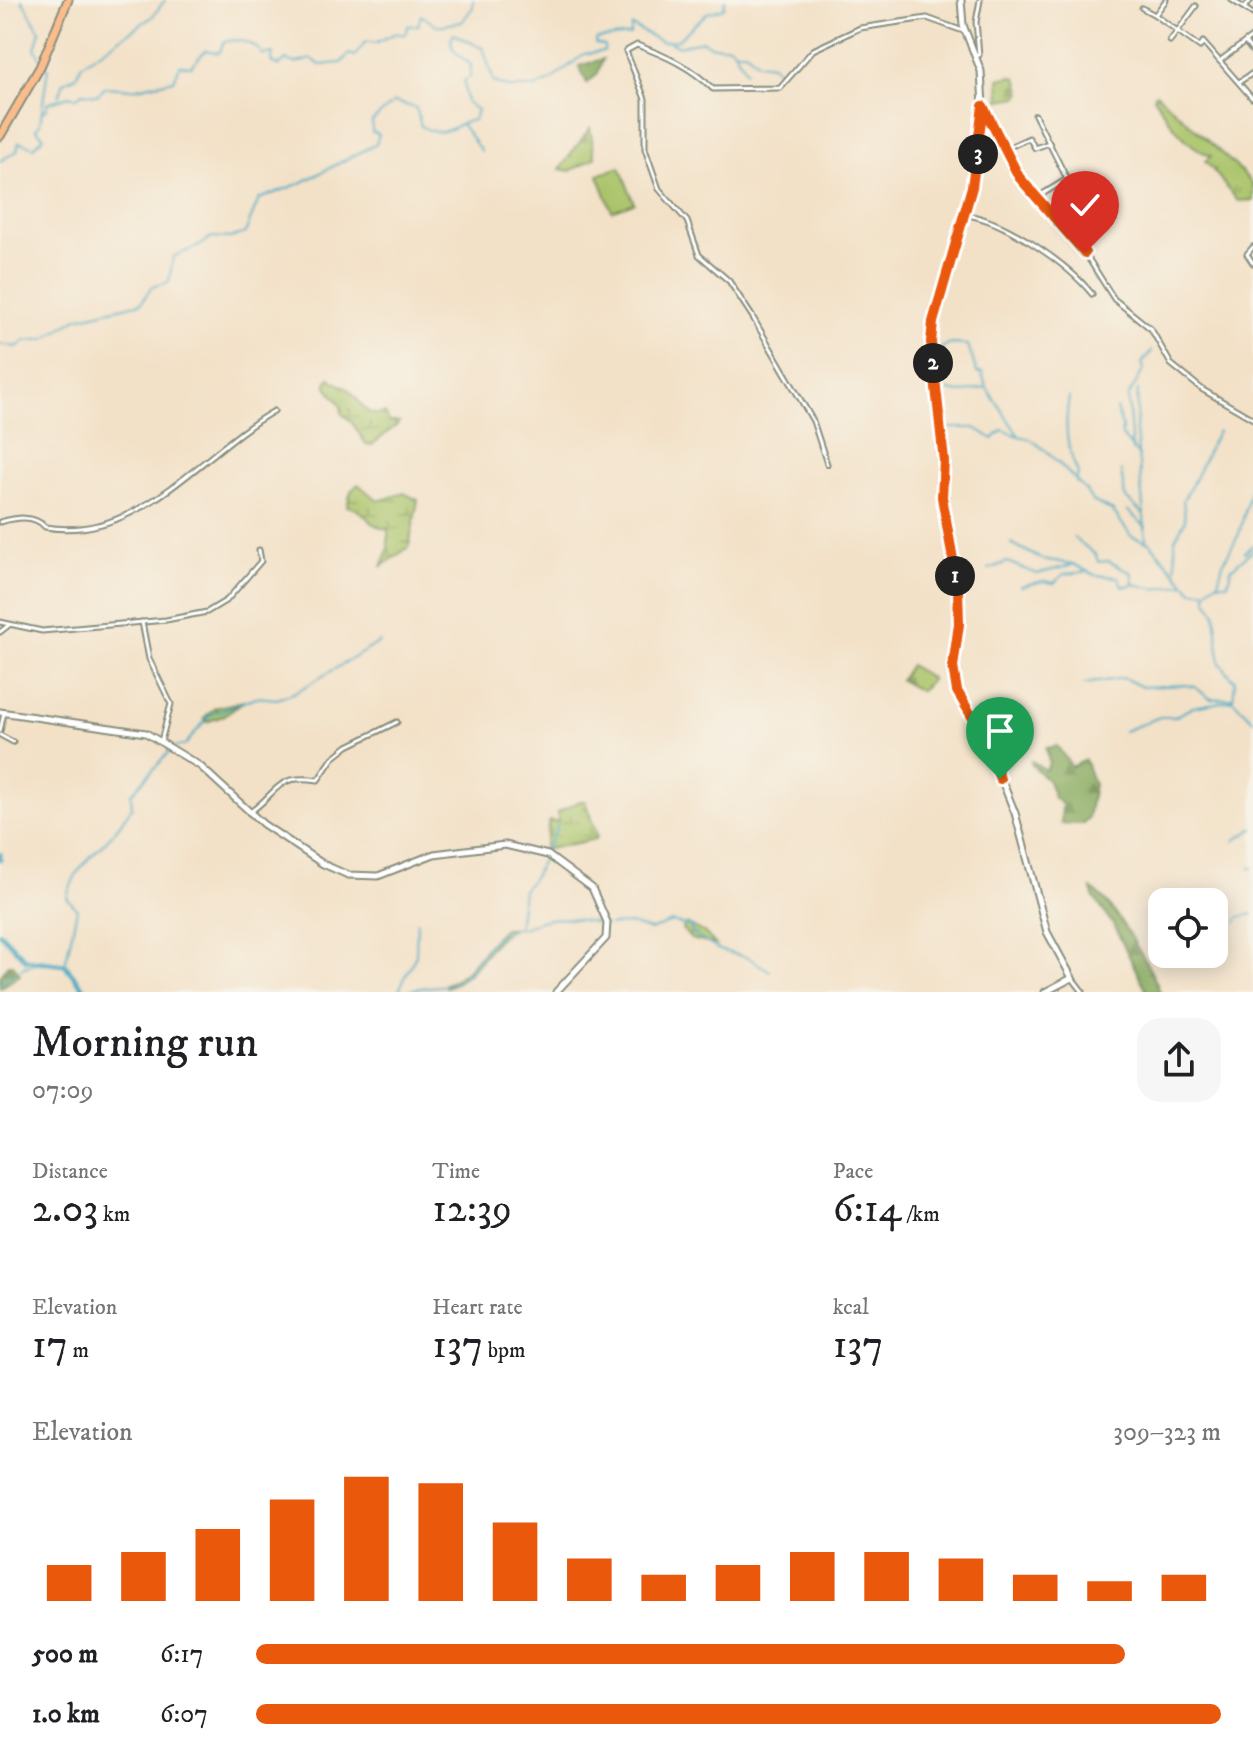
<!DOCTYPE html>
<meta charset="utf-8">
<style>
:root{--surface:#fff;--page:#f6f6f6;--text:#202124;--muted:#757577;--accent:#ea580c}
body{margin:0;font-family:"IM FELL DW Pica",serif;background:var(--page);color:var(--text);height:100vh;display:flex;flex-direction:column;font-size:30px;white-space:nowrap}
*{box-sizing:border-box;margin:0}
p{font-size:26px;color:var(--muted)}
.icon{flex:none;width:44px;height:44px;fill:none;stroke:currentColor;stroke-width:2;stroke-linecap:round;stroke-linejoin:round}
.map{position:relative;height:992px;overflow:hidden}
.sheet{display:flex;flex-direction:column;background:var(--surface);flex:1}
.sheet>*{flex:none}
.buttons{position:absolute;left:1148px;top:888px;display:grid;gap:16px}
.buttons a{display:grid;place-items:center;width:80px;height:80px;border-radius:16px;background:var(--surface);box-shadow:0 4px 20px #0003;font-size:40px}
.pin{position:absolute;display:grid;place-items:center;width:68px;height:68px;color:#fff;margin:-82px -34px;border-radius:50% 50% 50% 0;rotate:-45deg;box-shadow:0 0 8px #0007}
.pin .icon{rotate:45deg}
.km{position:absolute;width:40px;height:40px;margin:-20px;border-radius:50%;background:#222;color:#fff;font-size:22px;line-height:40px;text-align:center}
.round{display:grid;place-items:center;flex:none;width:84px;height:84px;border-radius:24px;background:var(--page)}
.headline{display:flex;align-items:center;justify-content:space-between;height:136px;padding:0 32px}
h1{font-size:44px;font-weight:600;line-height:60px}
.stats{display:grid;grid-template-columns:repeat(3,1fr);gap:12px;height:136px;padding:8px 32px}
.stats div{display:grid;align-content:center}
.stats b{font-size:40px;font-weight:600}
.stats small{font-size:22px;font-weight:400}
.stats p{font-size:22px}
.chart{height:224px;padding:16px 32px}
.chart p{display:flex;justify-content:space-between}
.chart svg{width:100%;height:144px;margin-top:8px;stroke:var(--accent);stroke-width:6}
ul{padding:0 32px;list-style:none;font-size:26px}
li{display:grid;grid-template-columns:128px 96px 1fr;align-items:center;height:60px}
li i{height:20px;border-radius:10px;background:var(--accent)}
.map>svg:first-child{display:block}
.grass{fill:url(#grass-tufts);stroke:#65804f;stroke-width:2}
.forest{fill:url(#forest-firs);stroke:#547449;stroke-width:2}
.wetland{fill:url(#wetland-marsh);stroke:#65804f;stroke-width:2}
.cemetery{fill:url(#cemetery-stones);stroke:#65804f;stroke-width:2}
.pitch{fill:#abc46a;stroke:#65804f;stroke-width:2}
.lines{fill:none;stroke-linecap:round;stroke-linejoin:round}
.stream{stroke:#43a8c3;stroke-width:2}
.river{stroke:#43a8c3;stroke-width:5}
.minor-casing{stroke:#898f7e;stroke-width:7}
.tertiary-casing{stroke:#898f7e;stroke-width:9}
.primary-casing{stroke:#898f7e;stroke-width:11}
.minor{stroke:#fff;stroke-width:3}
.tertiary{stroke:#fff;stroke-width:5}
.primary{stroke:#fabc8b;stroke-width:7}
.route-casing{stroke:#fff;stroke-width:16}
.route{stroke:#ea580c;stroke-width:10}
</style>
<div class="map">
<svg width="1253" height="992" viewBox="0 0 1253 992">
<defs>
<pattern id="grass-tufts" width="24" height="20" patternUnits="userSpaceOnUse" patternTransform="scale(2)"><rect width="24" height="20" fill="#abc46a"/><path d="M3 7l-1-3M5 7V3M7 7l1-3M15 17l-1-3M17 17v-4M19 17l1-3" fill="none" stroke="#8ba058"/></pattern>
<pattern id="forest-firs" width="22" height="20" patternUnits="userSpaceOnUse" patternTransform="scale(2)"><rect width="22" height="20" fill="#88aa5e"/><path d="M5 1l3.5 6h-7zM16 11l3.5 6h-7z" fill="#6f8c4e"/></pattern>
<pattern id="wetland-marsh" width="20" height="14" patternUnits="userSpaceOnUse" patternTransform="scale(2)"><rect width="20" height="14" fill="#abc46a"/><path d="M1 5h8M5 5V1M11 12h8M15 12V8" fill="none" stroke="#8ba058"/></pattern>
<pattern id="cemetery-stones" width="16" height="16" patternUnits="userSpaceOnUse" patternTransform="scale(2)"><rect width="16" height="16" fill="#abc46a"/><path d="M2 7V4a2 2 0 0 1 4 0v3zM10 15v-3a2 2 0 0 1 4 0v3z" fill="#8ba058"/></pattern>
</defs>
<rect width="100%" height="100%" fill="#f7f3e8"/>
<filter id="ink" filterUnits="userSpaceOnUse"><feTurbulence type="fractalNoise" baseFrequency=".0125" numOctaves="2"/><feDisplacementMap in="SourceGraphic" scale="16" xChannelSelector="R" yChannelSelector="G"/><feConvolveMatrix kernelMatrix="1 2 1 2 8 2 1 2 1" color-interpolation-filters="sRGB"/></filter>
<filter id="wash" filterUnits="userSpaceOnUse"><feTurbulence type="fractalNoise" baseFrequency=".006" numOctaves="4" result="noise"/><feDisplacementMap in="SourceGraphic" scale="32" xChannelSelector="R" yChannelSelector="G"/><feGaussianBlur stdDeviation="1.8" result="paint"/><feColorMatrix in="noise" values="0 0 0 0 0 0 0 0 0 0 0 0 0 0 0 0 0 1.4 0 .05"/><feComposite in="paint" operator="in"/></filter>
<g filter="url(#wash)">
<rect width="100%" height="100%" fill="#f3e1c7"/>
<!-- grass -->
<path class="grass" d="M1156,93L1244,174L1253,185V200L1238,201C1225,187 1217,173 1205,161L1211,156C1185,146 1168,120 1154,97Z"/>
<!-- forest -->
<g class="forest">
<path d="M603,59L597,75L587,83L579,66Z"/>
<path d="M1057,746L1072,767L1085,760L1094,784L1088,818L1082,824H1061L1062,804L1054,798L1048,781L1032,765L1031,761L1046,770L1049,763L1046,748Z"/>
<path d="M1091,889C1110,896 1153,972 1160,992H1147L1114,926L1093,896Z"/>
<path d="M8,964H13L20,975L0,988V977Z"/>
</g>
<!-- wetland -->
<g class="wetland">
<path d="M330,378C336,384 340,384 346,388C361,397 362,420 385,413L389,422H399L397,425L372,445L366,444L351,421L342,414C343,399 328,396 326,382Z"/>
<path d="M358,484L378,501L404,493L418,500L409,547L382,566L388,549V530C370,528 363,507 347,506L351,491Z"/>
<path d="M244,701L223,716L206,722L204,718L215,708Z"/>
<path d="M580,801H585L597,836L595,839L544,850L549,821L558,822V812Z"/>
<path d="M686,924L704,932L716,945L691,939L682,929Z"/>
<path d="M504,928H512C483,946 479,976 446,987L445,984C472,975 483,946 504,928Z"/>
</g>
<!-- cemetery -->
<g class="cemetery">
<path d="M1011,76L1017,78L1022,93L1018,97L1000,100L999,79Z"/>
<path d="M590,128L595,158L570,171L560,169Z"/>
<path d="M910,665L931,679L920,691L900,680Z"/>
</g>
<!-- pitch -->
<path class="pitch" d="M620,167L634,203L612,211L598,175Z"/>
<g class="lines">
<!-- stream -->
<g class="stream">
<path d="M22,0L40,31L35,48L40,58"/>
<path d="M671,43L677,46L703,41L710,46H729L736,51H745L758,63L772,65L777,70"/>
<path d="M733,49L746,71"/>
<path d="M59,96L64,82L76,76L82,64L152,17L165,0"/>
<path d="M42,112L47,109V103L69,96L76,98L82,93L97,95L106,87L132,89L174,80L180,65L191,66L206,50L219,53L224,42C235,38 257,42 262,55L273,53L271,62L279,66L286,60L296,63L312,59L320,65L341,63L349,54L355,56L366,41L375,43L396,33L405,35L408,26L418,25L421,15L437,26L462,22L473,7V0"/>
<path d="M462,125L481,151"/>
<path d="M0,161L17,151L19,142L34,147L44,137L36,129L40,124L48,68L44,65"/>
<path d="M0,344L17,347L25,341L45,339L77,318L141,303L152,287L169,282L173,257C187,249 200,249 211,237L230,238L245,233L259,199L301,183L376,144L379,134L372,132V121L394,102L416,108L421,126C447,141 454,122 474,120L477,110L467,103L464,81L470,77L471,65C461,56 446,50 453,34L483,48L494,82L510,88H534L550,81L584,54L604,51L605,46L596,44V39L630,35L632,26L662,42L678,40L707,13L724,8L725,0"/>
<path d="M936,350L951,344L968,345L977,373H982L986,387L1019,436L1030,439L1049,453L1086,491L1092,501L1113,511L1131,536L1150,543L1192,591H1207V600L1215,611L1220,663L1235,681L1233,700L1253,720"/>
<path d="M938,389L960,393L985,388"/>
<path d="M1138,390L1136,431L1146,539"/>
<path d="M1069,397C1064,427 1066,447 1078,473L1076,483"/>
<path d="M1116,409L1122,427L1121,435L1139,456"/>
<path d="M948,428H975L993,439L1002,430L1019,436"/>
<path d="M1132,451L1128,397L1144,369L1142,363L1152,351"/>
<path d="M1121,471L1125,497L1142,513"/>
<path d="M1128,511L1146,527"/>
<path d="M1073,537L1096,555L1098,562L1108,561L1132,573L1133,584"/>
<path d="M1011,543L1041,559L1073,564L1095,575L1118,577L1123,587L1133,584L1156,589L1185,584"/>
<path d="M1245,552L1253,545"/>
<path d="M1176,568L1175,539L1185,521L1183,500C1197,479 1205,453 1218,431"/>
<path d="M989,569L1007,562L1037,574L1072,565"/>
<path d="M1218,582L1223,563L1239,534L1252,484"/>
<path d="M1021,586L1044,581L1054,583L1064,574L1085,572"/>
<path d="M1207,591L1215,583H1228L1231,569L1253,550"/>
<path d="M1084,684L1124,678L1142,687L1185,685L1195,687L1211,699L1233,698"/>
<path d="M1124,731L1160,717H1174L1193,707L1233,700"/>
<path d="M175,747L185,745L210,715L256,697L277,699L296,692L380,642"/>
<path d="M1234,841L1253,829"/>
<path d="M1250,868H1253"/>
<path d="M1237,922L1239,917L1253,914"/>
<path d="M610,925L630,924L650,930L672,922L692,927L693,934L719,950L749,958L770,971"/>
<path d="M518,928C529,928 534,922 544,920C561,916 587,920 605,925"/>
<path d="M65,965L77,909L67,898C73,871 90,857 108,839C117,830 124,818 132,807L131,794L170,751"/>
<path d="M0,983L24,967L39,963"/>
<path d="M398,992L416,955L417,922"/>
<path d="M405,992C420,984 443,990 459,980C481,966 488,931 518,928L523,890L535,875L558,825"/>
</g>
<!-- river -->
<g class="river">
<path d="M0,854V859"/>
<path d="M0,933L26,960L65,965L87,992"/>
</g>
</g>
</g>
<g filter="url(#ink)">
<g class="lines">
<defs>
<g id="minor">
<path d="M1166,0L1155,15L1200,47L1203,42L1252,98"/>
<path d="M1232,0L1253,14"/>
<path d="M1245,7L1251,0"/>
<path d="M1142,8L1155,15"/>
<path d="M1170,41L1196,6"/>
<path d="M1245,42L1253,52"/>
<path d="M976,56L979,55L976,22L980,0"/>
<path d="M1221,60L1253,36"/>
<path d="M1239,82L1253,73"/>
<path d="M983,106L1019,177L1085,253L1114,299L1151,329L1171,364L1203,390L1253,419"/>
<path d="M1035,115L1067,179L1036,198"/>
<path d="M1005,149L1029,138L1035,148L1049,143"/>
<path d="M966,215C1005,220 1068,264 1092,294"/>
<path d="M1253,247L1247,254L1253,263"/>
<path d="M827,464L813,421L752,316L729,281L699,255L687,221L659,189L645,149V99L626,51L637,45C666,56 691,67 713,89L780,88L813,50L860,28L927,18L966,32"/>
<path d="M0,522C15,518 34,514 45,527C140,543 201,452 274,411"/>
<path d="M0,622L42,631L166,620L207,612L227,600L261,561L259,550"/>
<path d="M142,622L149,659L171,704L161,741"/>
<path d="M0,632L9,625"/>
<path d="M0,731L4,713"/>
<path d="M0,735L13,742"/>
<path d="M249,813C280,791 275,774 318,780L333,758L348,746L397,722"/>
<path d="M1073,979L1083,992"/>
</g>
<g id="tertiary">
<path d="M961,0L963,25L981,71L983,106L972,187L931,335L944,461L942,497L958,588L959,624L953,667L957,691L985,739L1015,813L1047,932L1072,978L1045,992"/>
<path d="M0,712L146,733L200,766L263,824L323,864L348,875L378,876L434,854L505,845L548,855L592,888L607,922L606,938L556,992"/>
</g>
<path id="primary" d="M0,136L40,67L68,0"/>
</defs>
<!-- minor casing -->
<use href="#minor" class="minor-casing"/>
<!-- tertiary casing -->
<use href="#tertiary" class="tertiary-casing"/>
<!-- primary casing -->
<use href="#primary" class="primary-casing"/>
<!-- minor -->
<use href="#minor" class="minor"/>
<!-- tertiary -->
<use href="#tertiary" class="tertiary"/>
<!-- primary -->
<use href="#primary" class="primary"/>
</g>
</g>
<g class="lines" filter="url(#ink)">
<defs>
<path id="route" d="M1000,779L985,739L957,691L953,667L959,624L958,588L942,497L944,461L931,342L933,322L972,187L983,106L1019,177L1085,253"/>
</defs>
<!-- route casing -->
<use href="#route" class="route-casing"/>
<!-- route -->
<use href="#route" class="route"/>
</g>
</svg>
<div class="buttons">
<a><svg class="icon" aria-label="locate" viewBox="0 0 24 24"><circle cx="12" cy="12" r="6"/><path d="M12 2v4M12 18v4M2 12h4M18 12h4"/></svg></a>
</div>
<div class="pin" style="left:1000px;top:779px;background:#1e9e55"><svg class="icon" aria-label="arrive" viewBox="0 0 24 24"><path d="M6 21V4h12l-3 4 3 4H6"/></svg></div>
<div class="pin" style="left:1085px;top:253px;background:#d93025"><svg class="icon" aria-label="check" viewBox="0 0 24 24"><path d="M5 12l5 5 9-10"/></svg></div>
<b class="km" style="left:955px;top:576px">1</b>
<b class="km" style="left:933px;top:363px">2</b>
<b class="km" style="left:978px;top:154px">3</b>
</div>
<section class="sheet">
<div class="headline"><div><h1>Morning run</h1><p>07:09</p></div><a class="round"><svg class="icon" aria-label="share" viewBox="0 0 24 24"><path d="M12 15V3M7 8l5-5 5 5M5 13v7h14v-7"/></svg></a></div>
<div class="stats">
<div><p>Distance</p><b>2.03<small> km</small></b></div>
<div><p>Time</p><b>12:39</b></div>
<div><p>Pace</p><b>6:14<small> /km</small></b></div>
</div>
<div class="stats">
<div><p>Elevation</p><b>17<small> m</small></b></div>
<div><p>Heart rate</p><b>137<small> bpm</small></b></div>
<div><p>kcal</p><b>137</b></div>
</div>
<div class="chart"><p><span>Elevation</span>309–323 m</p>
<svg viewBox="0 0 160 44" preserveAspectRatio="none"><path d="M5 44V33M15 44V29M25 44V22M35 44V13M45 44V6M55 44V8M65 44V20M75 44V31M85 44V36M95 44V33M105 44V29M115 44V29M125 44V31M135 44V36M145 44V38M155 44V36"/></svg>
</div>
<ul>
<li><b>500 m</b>6:17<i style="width:90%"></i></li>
<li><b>1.0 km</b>6:07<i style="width:100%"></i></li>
</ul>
</section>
